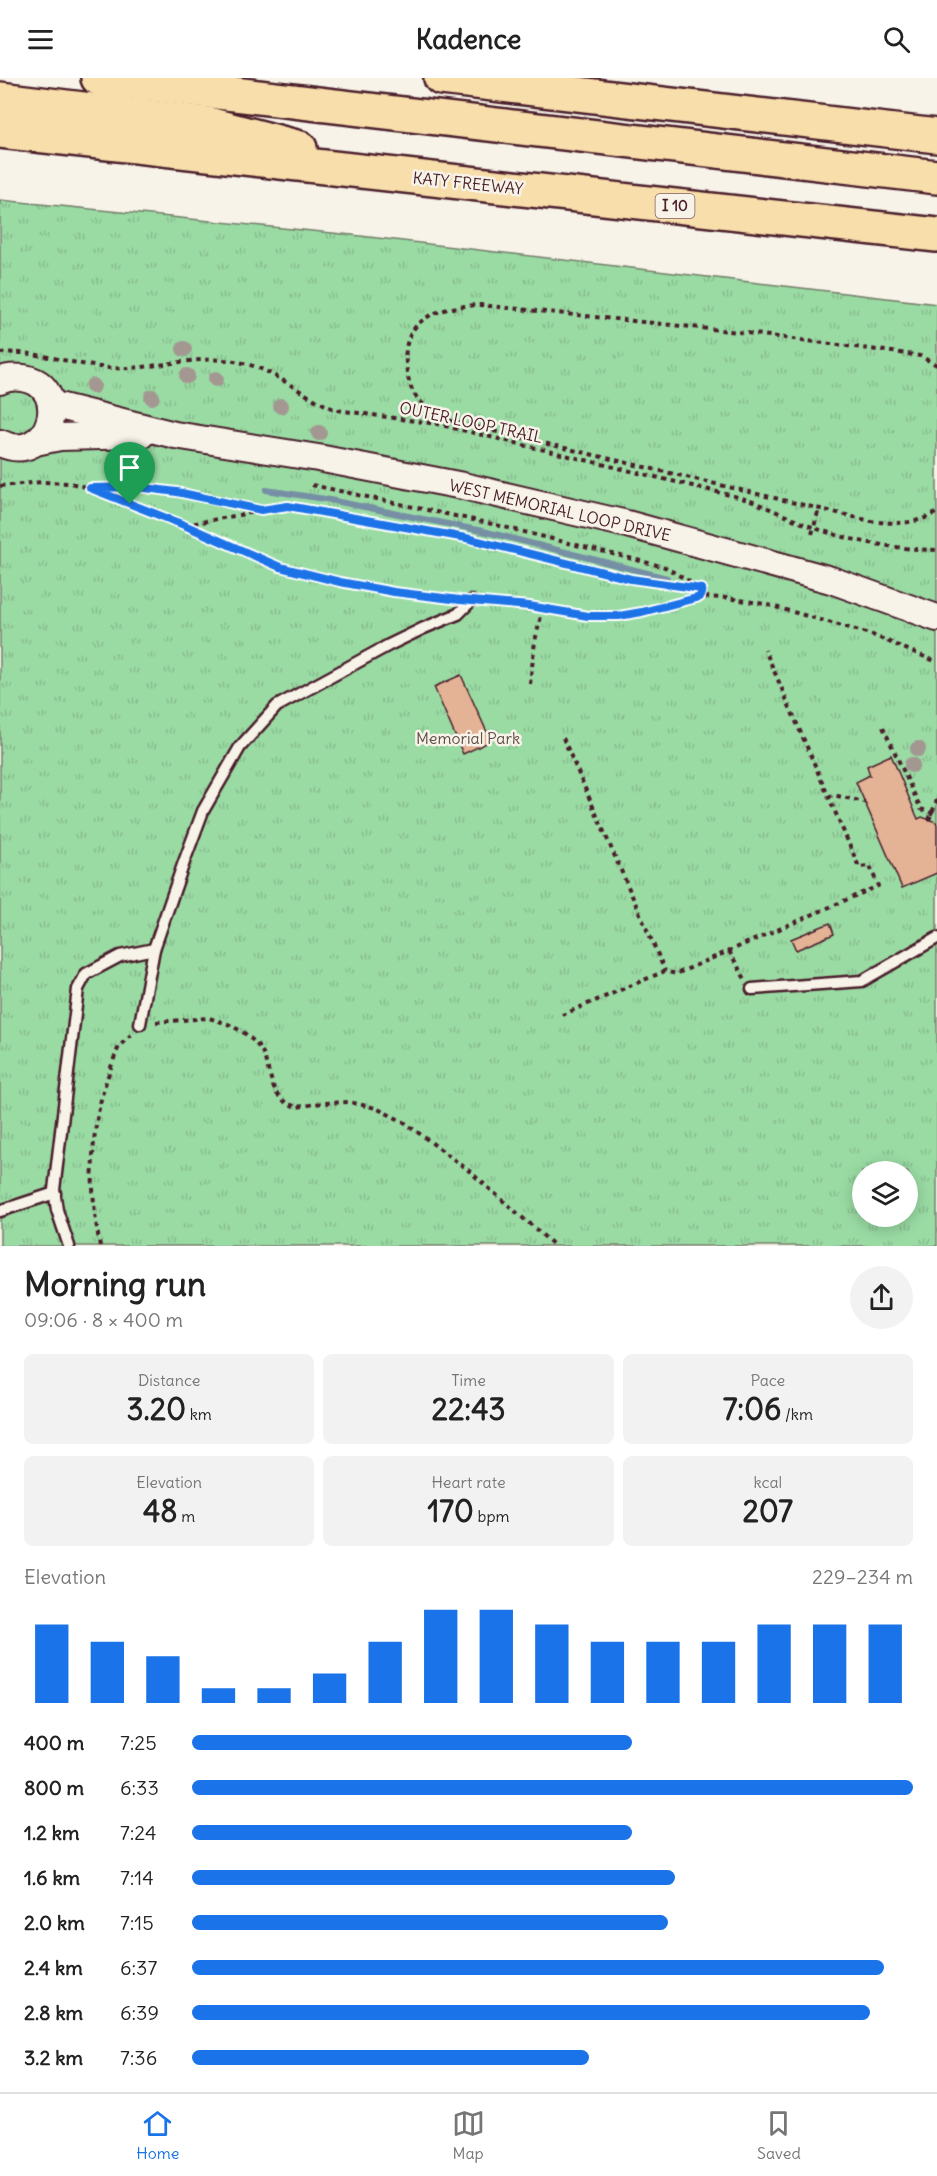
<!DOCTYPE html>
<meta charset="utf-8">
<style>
:root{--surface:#fff;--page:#f2f2f2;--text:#222;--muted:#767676;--line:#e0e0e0;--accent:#1a73e8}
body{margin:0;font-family:Delius,sans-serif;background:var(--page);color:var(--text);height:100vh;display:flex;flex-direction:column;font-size:22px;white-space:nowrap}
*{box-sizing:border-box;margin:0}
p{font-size:20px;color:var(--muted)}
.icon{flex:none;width:33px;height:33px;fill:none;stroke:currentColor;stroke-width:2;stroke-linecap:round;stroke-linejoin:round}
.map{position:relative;height:1168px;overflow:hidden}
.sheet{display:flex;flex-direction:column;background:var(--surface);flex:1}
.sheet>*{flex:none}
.buttons{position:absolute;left:852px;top:1083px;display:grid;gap:12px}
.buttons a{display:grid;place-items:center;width:66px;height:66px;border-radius:50%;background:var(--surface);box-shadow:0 3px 15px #0003;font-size:30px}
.pin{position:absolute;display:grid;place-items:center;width:51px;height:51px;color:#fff;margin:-62px -26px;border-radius:50% 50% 50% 0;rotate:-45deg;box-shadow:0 0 6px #0007}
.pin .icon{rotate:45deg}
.round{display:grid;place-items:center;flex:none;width:63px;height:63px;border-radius:32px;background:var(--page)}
.summary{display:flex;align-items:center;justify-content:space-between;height:102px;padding:0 24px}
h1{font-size:33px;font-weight:800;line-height:45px}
.figures{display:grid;grid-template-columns:repeat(3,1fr);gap:9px;height:102px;padding:6px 24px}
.figures div{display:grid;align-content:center;border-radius:9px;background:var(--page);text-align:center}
.figures b{font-size:30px;font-weight:800}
.figures small{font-size:16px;font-weight:400}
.figures p{font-size:16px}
.chart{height:168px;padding:12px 24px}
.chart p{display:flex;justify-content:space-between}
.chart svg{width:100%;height:108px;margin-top:6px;stroke:var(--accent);stroke-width:6}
ul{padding:0 24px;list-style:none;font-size:20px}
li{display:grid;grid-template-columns:96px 72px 1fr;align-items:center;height:45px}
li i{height:15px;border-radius:8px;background:var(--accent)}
header{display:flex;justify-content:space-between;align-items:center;height:78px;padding:0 24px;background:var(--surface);font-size:27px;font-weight:800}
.tab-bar{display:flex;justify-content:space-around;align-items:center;height:84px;border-top:2px solid var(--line);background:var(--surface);font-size:16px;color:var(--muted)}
.tab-bar a{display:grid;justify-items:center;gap:3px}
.tab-bar .current{color:var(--accent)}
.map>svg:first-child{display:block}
.park{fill:url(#park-tufts);stroke:#727d68;stroke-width:1.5;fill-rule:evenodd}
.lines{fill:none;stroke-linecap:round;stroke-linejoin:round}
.stream{stroke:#768fa4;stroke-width:6}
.building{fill:#e4b396;stroke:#4a1f2b;stroke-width:1.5}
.service-casing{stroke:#4a1f2b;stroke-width:15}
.tertiary-casing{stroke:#4a1f2b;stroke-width:30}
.motorway-casing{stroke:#4a1f2b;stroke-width:38}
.path{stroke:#4a1f2b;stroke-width:4;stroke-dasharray:4.5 4.5;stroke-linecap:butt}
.service{stroke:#f7f3e8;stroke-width:10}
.tertiary{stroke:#f7f3e8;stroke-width:26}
.motorway{stroke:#f8deab;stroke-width:33}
.tree{fill:#a39891}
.route-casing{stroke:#fff;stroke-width:12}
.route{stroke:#1a73e8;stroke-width:8}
.labels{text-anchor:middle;stroke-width:5;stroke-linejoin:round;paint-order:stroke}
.shield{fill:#f7f3e8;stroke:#7e5f64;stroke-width:1.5}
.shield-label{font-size:15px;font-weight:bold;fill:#4a1f2b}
.street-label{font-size:16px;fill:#4a1f2b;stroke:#f7f3e8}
.park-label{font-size:16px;fill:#5e4e49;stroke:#f7f3e8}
</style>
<header><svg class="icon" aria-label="menu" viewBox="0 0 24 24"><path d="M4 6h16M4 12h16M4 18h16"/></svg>Kadence<svg class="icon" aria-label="search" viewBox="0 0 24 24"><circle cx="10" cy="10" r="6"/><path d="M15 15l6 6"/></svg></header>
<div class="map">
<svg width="937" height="1168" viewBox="0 0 937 1168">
<defs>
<pattern id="park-tufts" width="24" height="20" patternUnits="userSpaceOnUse" patternTransform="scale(1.5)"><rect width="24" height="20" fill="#9adba4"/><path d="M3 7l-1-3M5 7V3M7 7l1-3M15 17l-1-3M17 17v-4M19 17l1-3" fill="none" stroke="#86bc8d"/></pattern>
</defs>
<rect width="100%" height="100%" fill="#f7f3e8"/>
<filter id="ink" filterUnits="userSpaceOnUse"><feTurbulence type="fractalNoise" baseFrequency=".0167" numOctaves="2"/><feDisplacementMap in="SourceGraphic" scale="12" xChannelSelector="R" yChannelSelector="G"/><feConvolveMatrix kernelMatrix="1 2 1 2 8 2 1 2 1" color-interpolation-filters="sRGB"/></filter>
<g filter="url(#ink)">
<!-- park -->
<path class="park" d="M0,122L352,157L937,226V1168H0ZM862,1094H908V1138H862Z"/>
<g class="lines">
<!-- stream -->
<path class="stream" d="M266,412L325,421L487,454L667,500"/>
</g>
<!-- building -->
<g class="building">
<path d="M461,597L491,663L463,676L434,609Z"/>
<path d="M891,677L918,741L922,739L936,744L937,747V795L902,810L856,704L870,697L867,688Z"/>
<path d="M830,845L834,856L796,872L791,861Z"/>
</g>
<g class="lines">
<defs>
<g id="service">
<path d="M752,911L862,903L937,860"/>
<path d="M140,946L154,871L184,784L203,733L240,669L277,628L389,567L424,550L458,536L471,523"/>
<path d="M0,1133L55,1115"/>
<path d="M69,1168L57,1132L54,1112L78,911L86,896L120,878L154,871"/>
</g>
<g id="tertiary">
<path d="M0,303C7,299 15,299 23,300C73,307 51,389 0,365"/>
<path d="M51,326L175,357L318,380L463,408L627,446L831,502L937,540"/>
<path d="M35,364L60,359L141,357"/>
</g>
<g id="motorway">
<path d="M98,0L937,99"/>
<path d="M441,0L937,58"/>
<path d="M0,21L208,46L300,70"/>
<path d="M0,53L937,157"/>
</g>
</defs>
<!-- service casing -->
<use href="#service" class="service-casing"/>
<!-- tertiary casing -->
<use href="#tertiary" class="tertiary-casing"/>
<!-- motorway casing -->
<use href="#motorway" class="motorway-casing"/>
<!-- path -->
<g class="path">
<path d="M0,275C38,272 72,287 109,290C155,293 202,273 247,286C279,295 305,320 337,332L437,346L742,420C767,428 790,441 815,450C854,464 895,471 937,472"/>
<path d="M937,287L920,278L908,276L739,254L480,227C443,228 401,239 406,285C407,296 409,308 415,317C422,327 433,334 443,341L871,443C894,446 917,447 937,434"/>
<path d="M312,407L492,446L665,489L702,511L700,519"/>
<path d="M0,408L42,404L70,405L90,410L184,447L280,489L340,504L394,514L452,521"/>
<path d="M93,410L137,409L177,414L257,431"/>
<path d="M185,447L288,428L466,460L631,501L702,511"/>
<path d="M812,456L819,431"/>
<path d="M483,524L529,528L588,538H619L700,519L727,520L765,526L870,556L937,584"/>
<path d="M530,606L535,563L543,530"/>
<path d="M883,649L921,731L937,737"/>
<path d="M563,660L665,893"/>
<path d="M828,719L833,717L865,724"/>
<path d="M929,742L937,722"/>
<path d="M729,873L745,901"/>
<path d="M562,937L665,893L676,896L878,808L870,788L859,789L765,572"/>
<path d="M156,944L209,940L228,946L243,954L256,965L263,975L275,1014L286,1025L297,1029L322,1025L349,1024L376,1030L404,1044L468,1092L555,1168"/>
<path d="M100,1168C89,1111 89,1050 109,995C112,987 115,976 119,969C123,964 128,960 132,956"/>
</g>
<!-- service -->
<use href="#service" class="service"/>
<!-- tertiary -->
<use href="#tertiary" class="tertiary"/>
<!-- motorway -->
<use href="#motorway" class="motorway"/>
</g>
<!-- trees -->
<g class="tree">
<circle cx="184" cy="271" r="8"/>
<circle cx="187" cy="298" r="8"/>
<circle cx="216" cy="301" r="8"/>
<circle cx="93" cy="308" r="8"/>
<circle cx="152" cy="319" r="8"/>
<circle cx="281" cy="328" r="8"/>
<circle cx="319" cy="355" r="8"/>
<circle cx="918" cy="671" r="8"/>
<circle cx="912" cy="687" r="8"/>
</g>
</g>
<g class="lines" filter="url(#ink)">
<defs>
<path id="route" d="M137,409L177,414L261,432L288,428L466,460L631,501L702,511L700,519L642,534L619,538H588L529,528L460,522L394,514L340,504L280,489L184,447L90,410Z"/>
</defs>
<!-- route casing -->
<use href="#route" class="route-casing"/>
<!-- route -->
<use href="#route" class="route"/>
</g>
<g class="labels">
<!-- shield labels -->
<rect class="shield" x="655.5" y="116" width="39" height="24" rx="4.5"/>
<g class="shield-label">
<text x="675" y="133">I 10</text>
</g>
<!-- street labels -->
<g class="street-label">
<text transform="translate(468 105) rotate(6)" y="6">KATY FREEWAY</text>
<text transform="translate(471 344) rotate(12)" y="6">OUTER LOOP TRAIL</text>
<text transform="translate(560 432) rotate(13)" y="6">WEST MEMORIAL LOOP DRIVE</text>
</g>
<!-- park labels -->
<g class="park-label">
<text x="468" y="666">Memorial Park</text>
</g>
</g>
</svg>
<div class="buttons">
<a><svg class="icon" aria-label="layers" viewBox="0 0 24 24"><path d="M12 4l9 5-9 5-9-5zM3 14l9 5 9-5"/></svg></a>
</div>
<div class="pin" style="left:130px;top:426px;background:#1e9e55"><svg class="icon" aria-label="arrive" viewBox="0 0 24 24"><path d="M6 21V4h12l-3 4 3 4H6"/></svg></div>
</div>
<section class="sheet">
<div class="summary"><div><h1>Morning run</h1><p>09:06 · 8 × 400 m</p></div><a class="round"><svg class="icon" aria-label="share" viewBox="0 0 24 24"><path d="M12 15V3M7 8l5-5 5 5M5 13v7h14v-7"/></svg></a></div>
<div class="figures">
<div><p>Distance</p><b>3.20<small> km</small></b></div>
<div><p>Time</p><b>22:43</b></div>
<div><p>Pace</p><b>7:06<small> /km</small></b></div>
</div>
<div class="figures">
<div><p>Elevation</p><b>48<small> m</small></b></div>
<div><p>Heart rate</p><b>170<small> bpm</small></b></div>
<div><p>kcal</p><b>207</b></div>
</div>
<div class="chart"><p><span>Elevation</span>229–234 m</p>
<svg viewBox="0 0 160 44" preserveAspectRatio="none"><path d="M5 44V12M15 44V19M25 44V25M35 44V38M45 44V38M55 44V32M65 44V19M75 44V6M85 44V6M95 44V12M105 44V19M115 44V19M125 44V19M135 44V12M145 44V12M155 44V12"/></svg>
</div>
<ul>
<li><b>400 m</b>7:25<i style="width:61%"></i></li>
<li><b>800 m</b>6:33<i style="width:100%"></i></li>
<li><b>1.2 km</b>7:24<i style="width:61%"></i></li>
<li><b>1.6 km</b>7:14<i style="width:67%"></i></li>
<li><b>2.0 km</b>7:15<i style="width:66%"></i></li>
<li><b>2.4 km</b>6:37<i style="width:96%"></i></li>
<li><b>2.8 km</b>6:39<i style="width:94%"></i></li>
<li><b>3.2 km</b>7:36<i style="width:55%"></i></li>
</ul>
</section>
<nav class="tab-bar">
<a class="current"><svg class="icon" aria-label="home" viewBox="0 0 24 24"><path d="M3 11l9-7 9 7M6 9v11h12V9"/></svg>Home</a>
<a><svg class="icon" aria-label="map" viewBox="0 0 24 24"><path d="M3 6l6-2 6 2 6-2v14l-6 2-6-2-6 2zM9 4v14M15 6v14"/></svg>Map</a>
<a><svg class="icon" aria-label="saved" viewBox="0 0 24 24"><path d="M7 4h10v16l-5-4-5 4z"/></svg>Saved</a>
</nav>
